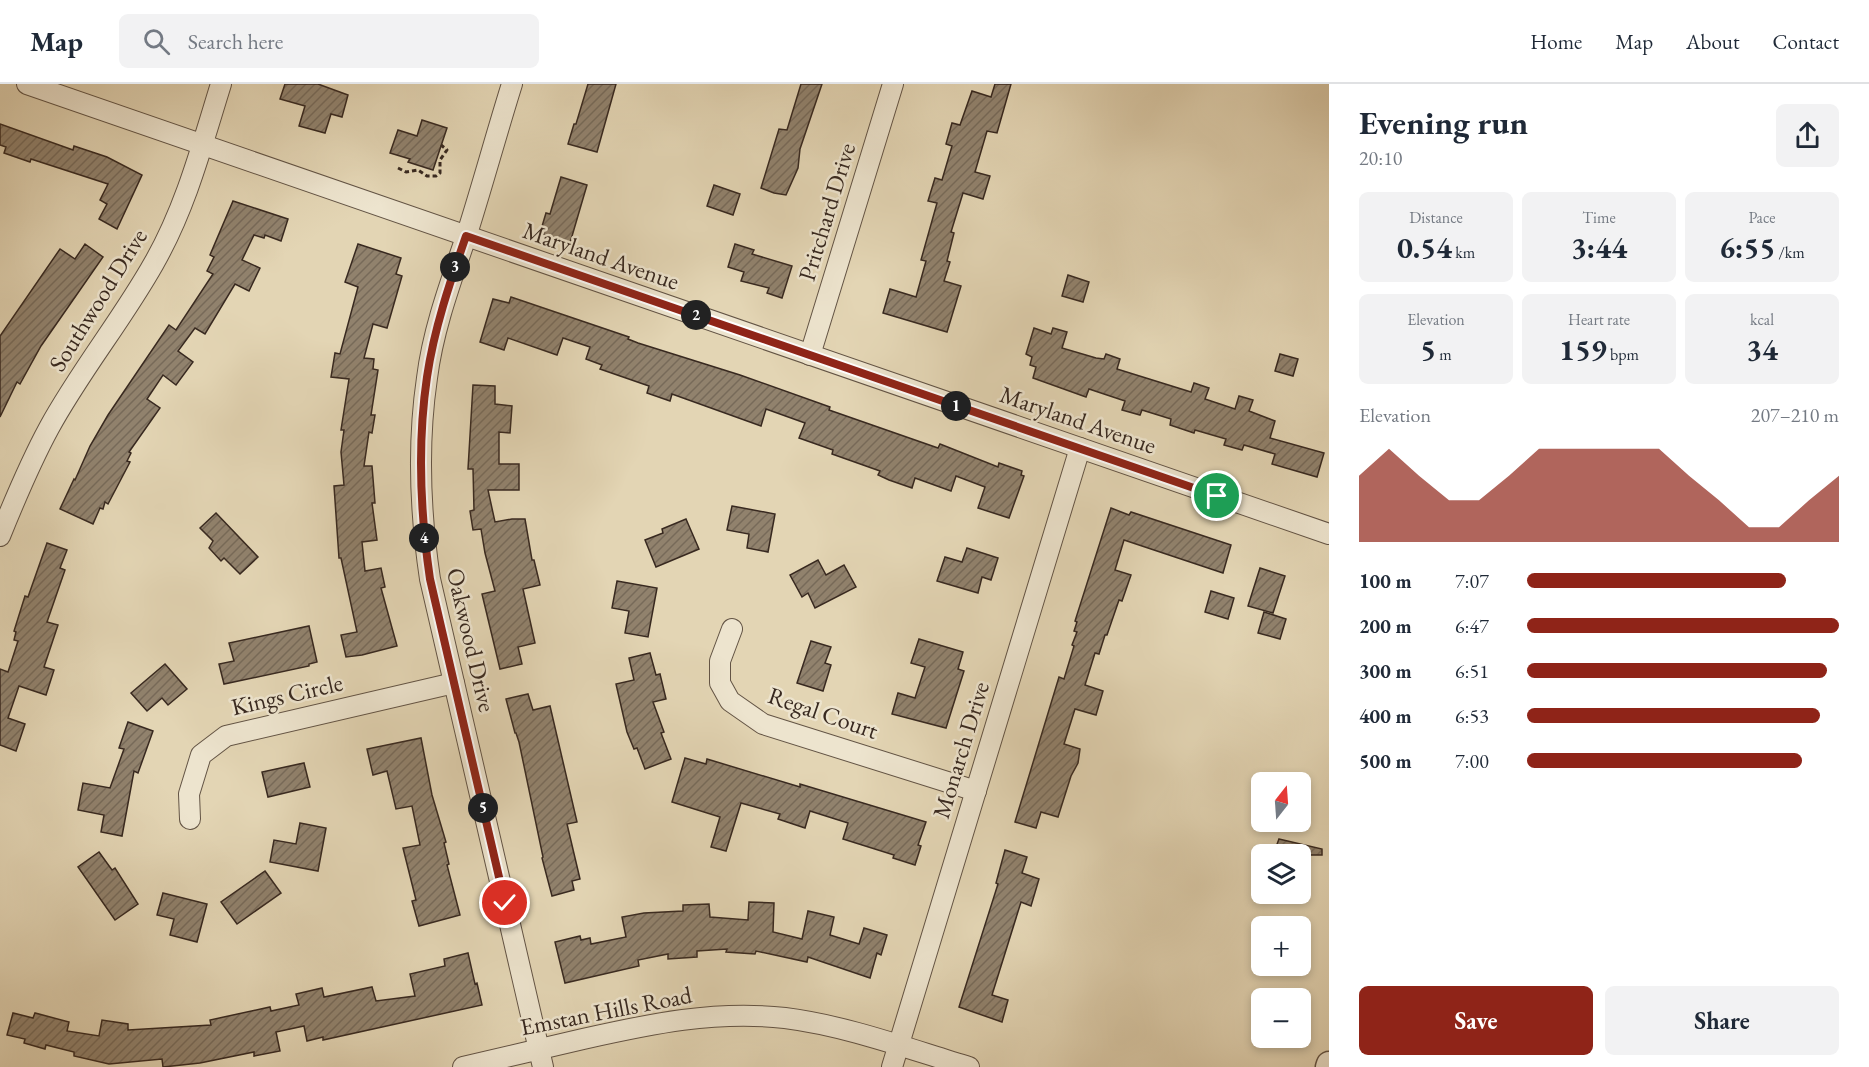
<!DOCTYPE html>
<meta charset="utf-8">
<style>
:root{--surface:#fff;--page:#f2f2f3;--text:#1f2937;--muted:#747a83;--line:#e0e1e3;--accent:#8f2418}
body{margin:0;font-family:"EB Garamond",serif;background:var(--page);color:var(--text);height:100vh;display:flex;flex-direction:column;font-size:22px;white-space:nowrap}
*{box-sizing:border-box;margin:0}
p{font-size:20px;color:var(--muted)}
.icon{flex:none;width:33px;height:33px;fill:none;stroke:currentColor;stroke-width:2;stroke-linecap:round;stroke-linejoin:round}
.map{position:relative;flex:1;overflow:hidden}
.drawer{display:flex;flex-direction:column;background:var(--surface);width:540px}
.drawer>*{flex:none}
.needle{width:39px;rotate:17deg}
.fabs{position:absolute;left:1251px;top:688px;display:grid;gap:12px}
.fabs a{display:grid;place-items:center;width:60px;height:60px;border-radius:9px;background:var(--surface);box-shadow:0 3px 9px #0003;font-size:30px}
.pin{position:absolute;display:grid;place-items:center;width:51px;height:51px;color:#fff;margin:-26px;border:3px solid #fff;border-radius:50%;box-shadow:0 2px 6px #0007}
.km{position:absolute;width:30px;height:30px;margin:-15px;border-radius:50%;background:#222;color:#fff;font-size:16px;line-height:30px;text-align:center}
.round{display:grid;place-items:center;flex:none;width:63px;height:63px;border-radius:9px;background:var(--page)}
.overview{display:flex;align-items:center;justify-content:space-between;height:102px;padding:0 30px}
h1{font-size:33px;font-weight:700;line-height:45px}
.stats{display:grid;grid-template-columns:repeat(3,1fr);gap:9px;height:102px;padding:6px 30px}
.stats div{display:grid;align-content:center;border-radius:9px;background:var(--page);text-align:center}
.stats b{font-size:30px;font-weight:700}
.stats small{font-size:16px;font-weight:400}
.stats p{font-size:16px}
.chart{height:168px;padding:12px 30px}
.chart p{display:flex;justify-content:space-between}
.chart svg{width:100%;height:108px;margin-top:6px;fill:var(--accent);opacity:.7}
.button{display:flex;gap:12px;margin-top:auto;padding:12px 30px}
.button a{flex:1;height:69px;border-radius:9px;background:var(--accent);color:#fff;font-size:24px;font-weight:700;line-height:69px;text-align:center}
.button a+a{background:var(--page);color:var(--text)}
ul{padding:0 30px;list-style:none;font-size:20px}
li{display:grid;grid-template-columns:96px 72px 1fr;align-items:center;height:45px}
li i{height:15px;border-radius:8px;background:var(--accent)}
header{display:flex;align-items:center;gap:36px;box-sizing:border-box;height:84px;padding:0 30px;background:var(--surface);border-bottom:2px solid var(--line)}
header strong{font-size:28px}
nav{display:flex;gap:33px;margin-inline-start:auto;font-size:21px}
.search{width:420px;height:54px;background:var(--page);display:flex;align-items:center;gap:15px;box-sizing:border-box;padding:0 21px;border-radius:9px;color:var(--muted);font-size:22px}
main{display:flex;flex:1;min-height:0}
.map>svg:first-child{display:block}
.building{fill:url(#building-hatch);stroke:#382920;stroke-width:1.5}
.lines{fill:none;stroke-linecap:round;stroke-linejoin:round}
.minor-casing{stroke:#635445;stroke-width:22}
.tertiary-casing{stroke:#635445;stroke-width:27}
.path{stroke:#382920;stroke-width:3;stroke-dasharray:4.5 3;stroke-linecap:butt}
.minor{stroke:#ede4ce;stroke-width:20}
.tertiary{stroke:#ede4ce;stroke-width:24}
.route-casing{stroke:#fff;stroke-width:12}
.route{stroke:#8f2418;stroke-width:8}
.labels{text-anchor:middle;stroke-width:5;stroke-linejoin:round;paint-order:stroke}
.street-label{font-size:24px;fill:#382920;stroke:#ede4ce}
</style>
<header>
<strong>Map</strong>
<div class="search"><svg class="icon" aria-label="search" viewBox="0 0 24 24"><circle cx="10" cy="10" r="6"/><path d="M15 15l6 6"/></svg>Search here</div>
<nav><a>Home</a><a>Map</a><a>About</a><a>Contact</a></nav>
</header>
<main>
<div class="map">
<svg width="1329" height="983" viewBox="0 0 1329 983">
<defs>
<pattern id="building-hatch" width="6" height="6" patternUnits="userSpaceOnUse" patternTransform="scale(1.5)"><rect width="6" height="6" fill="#91826d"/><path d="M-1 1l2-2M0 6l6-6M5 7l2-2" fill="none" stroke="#776a59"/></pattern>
</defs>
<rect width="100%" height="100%" fill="#e3d5b4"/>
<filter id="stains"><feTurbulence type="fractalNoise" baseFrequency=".00333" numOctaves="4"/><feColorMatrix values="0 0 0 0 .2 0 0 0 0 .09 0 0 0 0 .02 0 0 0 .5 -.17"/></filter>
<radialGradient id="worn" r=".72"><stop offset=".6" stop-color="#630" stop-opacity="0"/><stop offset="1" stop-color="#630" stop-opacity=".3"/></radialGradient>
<!-- building -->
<g class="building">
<path d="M285,0H318L348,11L342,33L331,30L325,49L299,42L305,22L280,15Z"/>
<path d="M588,0H616L597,68L568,60L574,40H576Z"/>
<path d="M801,0H822L800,65L798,84L786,111L774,109L761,104L779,45L787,46Z"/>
<path d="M995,0H1011L997,49L987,47L975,88L990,92L983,115L963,109L951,148L954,149L947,177L950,178L944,197L961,202L947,248L883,229L890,205L916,213L926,177L921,176L937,119L928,117L935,94L942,96L952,62L946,60L952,39L960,41L972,7L991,13Z"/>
<path d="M422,36L447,44L433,86L408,78L410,75L390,69L398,46L417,52Z"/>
<path d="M0,40L73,66L74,62L107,73L142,91L117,145L99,135L107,120L100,116L108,100L31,75L30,78L4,69L6,63L0,61Z"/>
<path d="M561,93L587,101L570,159L540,149L546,129L550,130Z"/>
<path d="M714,101L740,110L733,131L707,122Z"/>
<path d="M233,117L288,135L281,157L265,151L264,154L254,151L242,176L260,184L249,207L235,200L205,250L195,244L178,267L193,278L176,301L163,291L147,315L160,324L129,368L131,369L127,377L130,378L108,420L105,418L103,425L100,424L93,440L60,425L74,395L75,396L90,362L108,331L169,241L176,246L213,190L207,187L214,173L210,171Z"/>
<path d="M85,160L103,173L41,262L20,300L17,298L0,333V252L60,165L75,175Z"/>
<path d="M358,160L401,174L396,190L402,192L387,244L373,240L364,274L374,275L373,285L378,286L371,331H375L372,349L369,348L364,382H372L375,419H372L377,456L362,458L365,487L381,484L385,503L381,504L397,562L362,571L346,573L341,551L357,548L341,474H339L334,402L344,401L341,368L344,346H341L349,295L331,293L335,269L340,270L358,203L345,198Z"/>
<path d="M735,160L754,166L752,170L792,182L782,214L767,209L769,204L741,197L744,188L728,183Z"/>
<path d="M1068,191L1089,198L1083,218L1062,212Z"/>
<path d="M511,213L629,253L628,255L638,259L740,291L830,323L829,326L938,364L940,360L998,383L999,379L1022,387L1021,391L1024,392L1009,434L978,424L985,403L956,392L951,407L915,394L912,404L889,396L878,391L880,387L832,370L833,366L799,354L805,339L766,325L761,342L672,310L670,317L647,309L649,302L600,285L602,281L586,275L590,263L563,254L557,271L508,254L504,266L480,258L493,215L509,219Z"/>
<path d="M1034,244L1051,250L1053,244L1067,248L1062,264L1096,274L1104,275L1106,270L1120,275L1117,285L1191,308L1194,299L1209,304L1205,315L1235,325L1239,312L1253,316L1249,327L1275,337L1270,354L1324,369L1317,393L1272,380L1275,370L1244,361L1242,366L1224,361L1226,355L1195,346L1194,349L1170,341L1171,335L1142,326L1140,331L1122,326L1125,317L1089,305L1086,313L1033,294L1036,283L1030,281L1032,273L1026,270Z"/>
<path d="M1280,270L1298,275L1293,292L1275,287Z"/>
<path d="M473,301L495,302V320L512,322L510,349L499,348V380H519V406H488L495,438L512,435H525L532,476H534L540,501L523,505L535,559L518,563L522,580L500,585L482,510L495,507L485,469L481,445L473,446L470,427L474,426L473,385H468Z"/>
<path d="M732,422L775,430L768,468L747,464L749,450L727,446Z"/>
<path d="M1111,424L1129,431L1131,428L1231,461L1223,489L1124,456L1115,486L1131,491L1122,517L1119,516L1107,551H1105L1099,570L1095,569L1085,601L1103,607L1096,631L1075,625L1064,660L1080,665L1078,679L1071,692L1058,733L1041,728L1036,744L1015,738L1059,593L1064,595L1074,562L1072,561L1077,548L1074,547L1077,538L1075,537Z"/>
<path d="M216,429L258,473L240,490L224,474L221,477L209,464L213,457L200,444Z"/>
<path d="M686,435L699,465L656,483L645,456L663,449L662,445Z"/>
<path d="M47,459L67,466L60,484L65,486L47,538L58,541L44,583L54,586L46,611L19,602L8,634L25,640L16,667L0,661V585L8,588L18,557L14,556L16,548L14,547L25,512L28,513Z"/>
<path d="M967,464L998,474L991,496L982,493L978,509L937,497L945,473L962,478Z"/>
<path d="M818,476L826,491L844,481L856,503L815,524L808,509L802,513L790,491Z"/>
<path d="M1260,484L1285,492L1273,529L1248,522Z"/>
<path d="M617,497L657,504L648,553L625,549L629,527L612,524Z"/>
<path d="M1211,507L1234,514L1228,535L1205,528Z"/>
<path d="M1264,528L1286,535L1280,555L1258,549Z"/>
<path d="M309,542L317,578L309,580V582L224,600L219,580L234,577L229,559Z"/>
<path d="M919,555L963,568L958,585L964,587L946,644L892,630L898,609L915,614L925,583L911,579Z"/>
<path d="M811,557L831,563L825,579L831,581L823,607L797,599Z"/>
<path d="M650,569L656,591L660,590L666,615L653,618L664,648L661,649L671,675L645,685L637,664L634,665L627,648L616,600L634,596L629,574Z"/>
<path d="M165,580L187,605L168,621L162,614L147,627L131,609Z"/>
<path d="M528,610L533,626L550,622L577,738L567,740L580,795L572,797L574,806L552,812L542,774L543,773L519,658L516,649H515L506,615Z"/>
<path d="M128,638L153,647L138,689L134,687L122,752L101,748L104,731L78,726L83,699L110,704L124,665L119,664Z"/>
<path d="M421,654L432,711L446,758L444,759L449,780L447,781L460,831L419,842L412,817L416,816L403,764L420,761L412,722L396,725L387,687L373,691L367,665Z"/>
<path d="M685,674L706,680L707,675L800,703V700L926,738L918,761L921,762L915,781L893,774L894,771L843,755L848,739L810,727L805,744L778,735L780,730L741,719L726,767L711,763L720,733L672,718Z"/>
<path d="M304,679L310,703L268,713L262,688Z"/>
<path d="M300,739L326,744L318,787L270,778L274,756L296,760Z"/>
<path d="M1279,755L1322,765V771H1273Z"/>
<path d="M1005,766L1027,773L1022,789L1039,795L1031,822L1021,818L992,911L1008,916L1002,938L959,923L998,800L996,799Z"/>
<path d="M99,768L112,786L115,784L138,820L115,836L78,783Z"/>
<path d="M265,787L281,809L237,840L221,818Z"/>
<path d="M163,809L207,820L197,858L170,851L174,835L157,831Z"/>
<path d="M749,818L774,819L773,848L802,855L808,827L834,833L830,851L859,860L864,844L887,851L881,871L877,869L870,894L808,873L807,878L756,867L755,870L726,868L727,865L697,867V873L668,875V870L638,876L639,882L565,899L555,858L580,852L581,856L590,854L591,860L626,853L622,833L644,829L683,827V821L709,820L710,833L748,836Z"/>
<path d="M468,869L475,900L477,899L482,921L323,956V953L307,957L304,942L276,948L280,967L254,972V968L200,979L163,983L162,975L109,980L74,972V968L46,961L45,965L24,959L25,955L7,951L13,929L33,934L35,929L69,938L67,947L99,952L102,936L128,940V946L211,941L210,936L270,923L271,927L299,921L296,910L322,904L324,913L372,903L376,917L415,912L410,890L445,882L444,875Z"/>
</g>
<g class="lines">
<defs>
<g id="minor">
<path d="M27,0L1329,450"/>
<path d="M512,0C496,51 482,103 466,153C450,200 433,246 427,294C417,362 420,428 430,495L543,983"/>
<path d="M810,271L893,0"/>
<path d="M0,452C15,415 30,379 49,344C80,287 122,236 154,179C186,123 202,61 221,0"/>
<path d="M732,545L720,577V599L730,617L763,640L976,707"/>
<path d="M190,735L189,710L201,671L226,652L454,599"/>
<path d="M463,983C503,974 543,964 583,955C650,940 715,926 785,934C848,942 909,965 969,983"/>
<path d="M892,983L1080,364"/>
</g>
<path id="tertiary" d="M1328,983L1329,980"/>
</defs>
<!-- minor casing -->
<use href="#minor" class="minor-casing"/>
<!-- tertiary casing -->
<use href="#tertiary" class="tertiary-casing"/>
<!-- path -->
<path class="path" d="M398,84L406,88L418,86L427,92H436L440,89V76L447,66L441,61"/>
<!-- minor -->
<use href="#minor" class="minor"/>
<!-- tertiary -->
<use href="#tertiary" class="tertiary"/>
</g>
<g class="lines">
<defs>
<path id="route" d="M505,819L430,495C420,427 417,361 427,293C434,245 450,198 466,152L1217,412"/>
</defs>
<!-- route casing -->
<use href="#route" class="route-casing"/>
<!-- route -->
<use href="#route" class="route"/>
</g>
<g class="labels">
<!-- street labels -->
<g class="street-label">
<text transform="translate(827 128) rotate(-73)" y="8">Pritchard Drive</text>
<text transform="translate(601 172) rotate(19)" y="8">Maryland Avenue</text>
<text transform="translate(98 216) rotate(-58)" y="8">Southwood Drive</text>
<text transform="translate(1078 336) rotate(19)" y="8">Maryland Avenue</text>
<text transform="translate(471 556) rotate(77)" y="8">Oakwood Drive</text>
<text transform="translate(287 611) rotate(-13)" y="8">Kings Circle</text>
<text transform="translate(823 629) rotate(19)" y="8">Regal Court</text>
<text transform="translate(961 666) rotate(-73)" y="8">Monarch Drive</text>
<text transform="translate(606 927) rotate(-11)" y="8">Emstan Hills Road</text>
</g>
</g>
<rect width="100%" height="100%" filter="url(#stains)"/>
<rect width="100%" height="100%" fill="url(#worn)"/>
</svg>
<div class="fabs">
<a><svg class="needle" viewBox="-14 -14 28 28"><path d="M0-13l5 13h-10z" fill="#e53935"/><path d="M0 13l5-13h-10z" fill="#747a83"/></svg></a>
<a><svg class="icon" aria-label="layers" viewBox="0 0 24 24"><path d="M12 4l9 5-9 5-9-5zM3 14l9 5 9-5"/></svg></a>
<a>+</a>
<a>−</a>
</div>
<div class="pin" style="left:1217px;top:412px;background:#1e9e55"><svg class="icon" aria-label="arrive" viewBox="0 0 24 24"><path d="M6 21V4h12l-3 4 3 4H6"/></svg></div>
<div class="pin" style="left:505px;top:819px;background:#d93025"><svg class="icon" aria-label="check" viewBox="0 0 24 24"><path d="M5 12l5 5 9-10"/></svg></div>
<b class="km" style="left:956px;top:322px">1</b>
<b class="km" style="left:696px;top:231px">2</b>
<b class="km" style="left:455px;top:183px">3</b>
<b class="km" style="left:424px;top:454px">4</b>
<b class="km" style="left:483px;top:724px">5</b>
</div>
<section class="drawer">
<div class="overview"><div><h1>Evening run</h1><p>20:10</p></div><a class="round"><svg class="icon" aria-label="share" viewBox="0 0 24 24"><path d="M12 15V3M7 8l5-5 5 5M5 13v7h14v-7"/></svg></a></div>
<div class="stats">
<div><p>Distance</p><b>0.54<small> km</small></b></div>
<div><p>Time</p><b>3:44</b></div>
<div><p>Pace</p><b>6:55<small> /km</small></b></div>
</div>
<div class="stats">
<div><p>Elevation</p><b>5<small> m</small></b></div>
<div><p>Heart rate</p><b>159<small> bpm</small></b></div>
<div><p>kcal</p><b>34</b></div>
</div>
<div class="chart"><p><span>Elevation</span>207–210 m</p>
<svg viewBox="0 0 160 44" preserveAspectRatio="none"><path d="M0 44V17L10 6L20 17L30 27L40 27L50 17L60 6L70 6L80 6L90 6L100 6L110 17L120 27L130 38L140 38L150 27L160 17V44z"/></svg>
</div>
<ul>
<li><b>100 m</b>7:07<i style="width:83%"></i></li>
<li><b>200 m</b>6:47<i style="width:100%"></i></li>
<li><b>300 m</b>6:51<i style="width:96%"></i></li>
<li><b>400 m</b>6:53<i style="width:94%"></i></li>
<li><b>500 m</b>7:00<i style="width:88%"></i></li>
</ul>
<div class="button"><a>Save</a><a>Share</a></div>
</section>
</main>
